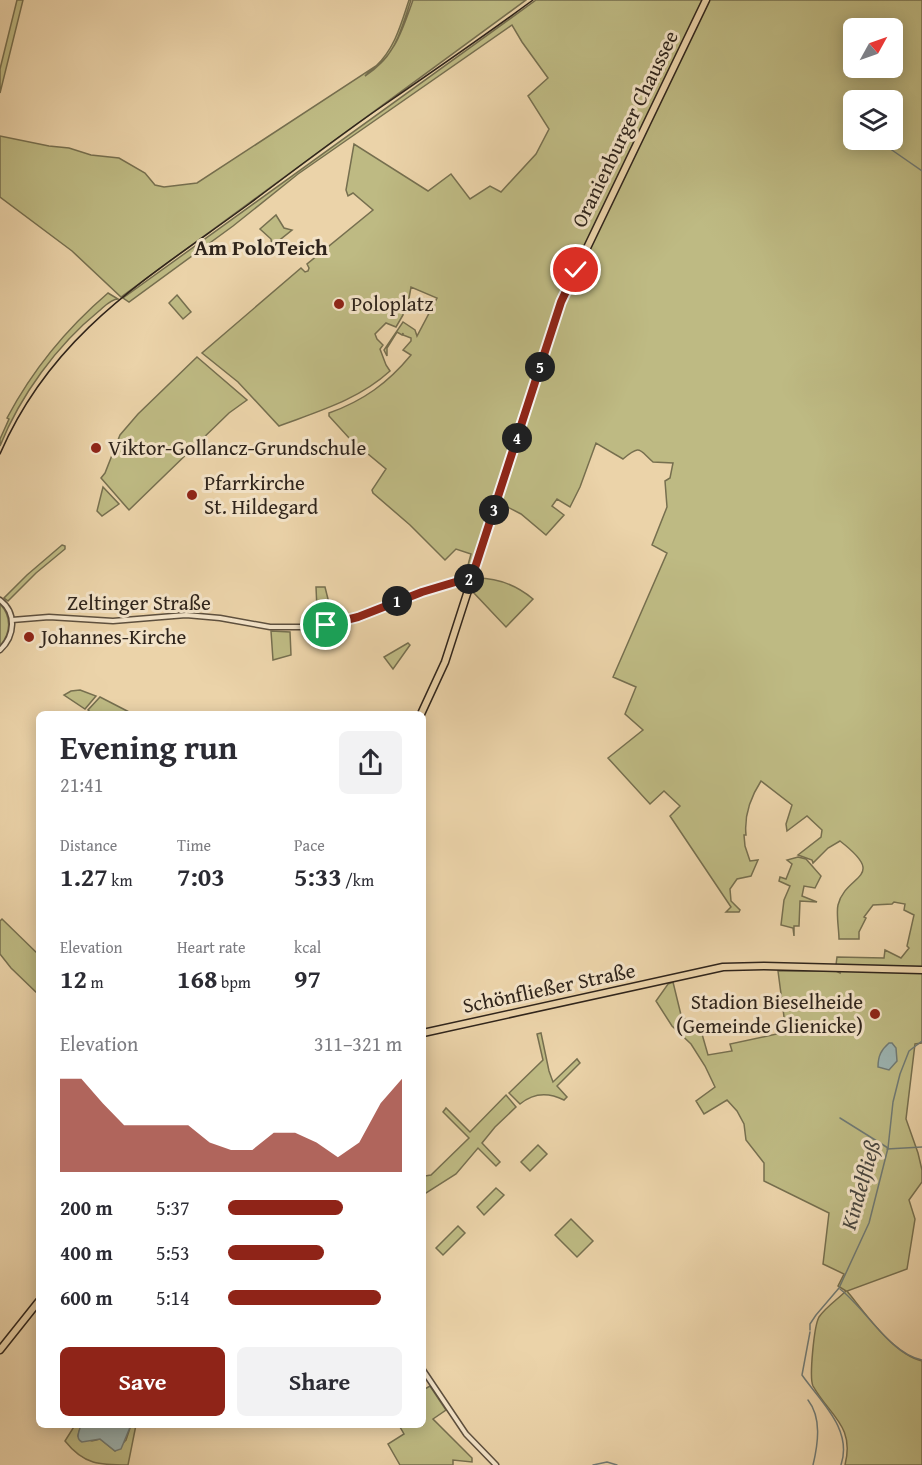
<!DOCTYPE html>
<meta charset="utf-8">
<style>
:root{--surface:#fff;--page:#f2f2f3;--text:#2b2b33;--muted:#7c7c81;--accent:#8f2418}
body{margin:0;font-family:"Gentium Book Plus",serif;background:var(--page);color:var(--text);height:100vh;display:flex;flex-direction:column;font-size:22px;white-space:nowrap}
*{box-sizing:border-box;margin:0}
p{font-size:20px;color:var(--muted)}
.icon{flex:none;width:33px;height:33px;fill:none;stroke:currentColor;stroke-width:2;stroke-linecap:round;stroke-linejoin:round}
.map{position:relative;flex:1;overflow:hidden}
.side{position:absolute;left:36px;top:711px;width:390px;height:717px;display:flex;flex-direction:column;background:var(--surface);border-radius:9px;box-shadow:0 3px 15px #0003}
.side>*{flex:none}
.needle{width:39px;rotate:50deg}
.controls{position:absolute;left:843px;top:18px;display:grid;gap:12px}
.controls a{display:grid;place-items:center;width:60px;height:60px;border-radius:9px;background:var(--surface);box-shadow:0 3px 15px #0003;font-size:30px}
.pin{position:absolute;display:grid;place-items:center;width:51px;height:51px;color:#fff;margin:-26px;border:3px solid #fff;border-radius:50%;box-shadow:0 2px 6px #0007}
.km{position:absolute;width:30px;height:30px;margin:-15px;border-radius:50%;background:#222;color:#fff;font-size:16px;line-height:30px;text-align:center}
.round{display:grid;place-items:center;flex:none;width:63px;height:63px;border-radius:9px;background:var(--page)}
.headline{display:flex;align-items:center;justify-content:space-between;height:102px;padding:0 24px}
h1{font-size:33px;font-weight:800;line-height:45px}
.metrics{display:grid;grid-template-columns:repeat(3,1fr);gap:9px;height:102px;padding:6px 24px}
.metrics div{display:grid;align-content:center}
.metrics b{font-size:26px;font-weight:800}
.metrics small{font-size:16px;font-weight:400}
.metrics p{font-size:16px}
.chart{height:168px;padding:12px 24px}
.chart p{display:flex;justify-content:space-between}
.chart svg{width:100%;height:108px;margin-top:6px;fill:var(--accent);opacity:.7}
.button{display:flex;gap:12px;margin-top:auto;padding:12px 24px}
.button a{flex:1;height:69px;border-radius:9px;background:var(--accent);color:#fff;font-size:24px;font-weight:800;line-height:69px;text-align:center}
.button a+a{background:var(--page);color:var(--text)}
ul{padding:0 24px;list-style:none;font-size:20px}
li{display:grid;grid-template-columns:96px 72px 1fr;align-items:center;height:45px}
li i{height:15px;border-radius:8px;background:var(--accent)}
.map>svg:first-child{display:block}
.green{fill:#beba83;stroke:#766f4f;stroke-width:1.5;fill-rule:evenodd}
.water{fill:#9cb5b3;stroke:#707b76;stroke-width:1.5}
.lines{fill:none;stroke-linecap:round;stroke-linejoin:round}
.stream{stroke:#707b76;stroke-width:1.5}
.minor-casing{stroke:#5e503e;stroke-width:7}
.major-casing{stroke:#2f241b;stroke-width:9}
.minor{stroke:#f2e2c7;stroke-width:4}
.major{stroke:#ebd3a9;stroke-width:6}
.tram{stroke:#2f241b;stroke-width:1.5}
.route-casing{stroke:#fff;stroke-width:12}
.route{stroke:#8f2418;stroke-width:8}
.poi-dot{fill:#8f2418;stroke:#f2e2c7;stroke-width:2}
.labels{text-anchor:middle;stroke-width:6;stroke-linejoin:round;paint-order:stroke}
.street-label{font-size:21px;fill:#2f241b;stroke:#f2e2c7}
.poi-label{font-size:21px;fill:#2f241b;stroke:#f2e2c7;text-anchor:start}
.neighbourhood-label{font-size:22px;font-weight:bold;fill:#2f241b;stroke:#f2e2c7}
.water-label{font-size:22px;font-style:italic;fill:#4a4841;stroke:#f2e2c7}
</style>
<div class="map">
<svg width="922" height="1465" viewBox="0 0 922 1465">
<rect width="100%" height="100%" fill="#ebd3a9"/>
<filter id="stains"><feTurbulence type="fractalNoise" baseFrequency=".00333" numOctaves="4"/><feColorMatrix values="0 0 0 0 .2 0 0 0 0 .09 0 0 0 0 .02 0 0 0 .5 -.17"/></filter>
<radialGradient id="worn" r=".72"><stop offset=".6" stop-color="#630" stop-opacity="0"/><stop offset="1" stop-color="#630" stop-opacity=".3"/></radialGradient>
<!-- green -->
<g class="green">
<path d="M17,0H23L0,93V69Z"/>
<path d="M409,0H411C404,21 398,45 383,61C377,67 369,71 365,76C394,58 402,31 413,0H526L121,297L72,251L0,197V136L49,146L69,148L91,155L119,158L145,173L155,185L164,187L197,183L376,66C395,48 401,24 409,0Z"/>
<path d="M536,0H922V1043L915,1044L906,1119L918,1153L922,1170V1182L909,1200L915,1219L907,1269L847,1291C865,1313 894,1355 922,1361V1465H845C855,1426 830,1416 813,1386C809,1378 814,1326 819,1317C826,1307 838,1299 846,1291L838,1286L844,1274L823,1264L829,1213L764,1181V1163L746,1140L744,1124L737,1111L727,1100L704,1114L696,1101L715,1087L705,1066L691,1044L672,1026L656,1001L668,984L673,982L681,1015L702,1034L708,1055L732,1051L730,1044L786,1032L778,971H836L840,973V971L898,968L836,965L837,957L884,958L885,950L901,958L909,948L907,946L914,915L904,910L905,904L894,902L892,904L873,905L864,917L866,918L859,932V939H839C839,930 836,913 838,905C846,873 889,879 840,841L828,848L813,863L812,860L798,855L821,837L822,830L807,816L787,831L786,824L792,805L761,781C750,798 744,815 746,835H744L745,846L750,861L758,860L751,876L737,879L730,889L731,901L740,910L739,912H726L731,907L670,816L680,806L664,791L650,804L608,758L643,730L625,714L636,687L613,677L667,553L652,545L667,507L665,481L670,478L673,463L653,462C639,450 641,444 623,459L596,443L580,487L570,507L557,499L552,506L564,515L546,535L521,514L494,500L469,577L460,578L465,576L471,554L456,549L445,560L410,525L373,493L372,490L386,469L350,439L329,416V413C363,401 388,383 411,355L403,350L411,341V338L403,335V333L402,335L397,332L387,348V356L384,350L403,322L415,330L417,336L437,298L411,287L408,304L403,308V315L396,327L386,323L375,334L377,339L383,345L380,349L386,365L390,371C358,400 319,411 279,426L238,382L202,353L301,268L305,272L308,271L309,268L307,264L373,210L353,193L348,196L346,190L354,144L428,191L451,174L470,199L490,186L501,192L536,154L549,129L528,96L548,78L522,42L512,25L298,174L233,226L129,302L123,298ZM854,28H892V68H854ZM854,100H892V140H854Z"/>
<path d="M276,215L284,228L292,230L272,246L271,239L260,229Z"/>
<path d="M108,293L118,299C111,299 105,306 99,311C57,345 20,396 0,446V439L9,419L7,418C33,369 66,329 108,293Z"/>
<path d="M177,295L191,312L183,319L169,303Z"/>
<path d="M197,357L247,400L229,413L129,510L101,478L105,473L120,435L138,414Z"/>
<path d="M103,487L119,504L102,516L97,511Z"/>
<path d="M62,545L65,546V549L36,573L8,601L4,598L27,575Z"/>
<path d="M477,578C498,578 516,585 533,599L506,627L473,592Z"/>
<path d="M316,587H325L329,603L328,621L334,620L335,622L321,624L317,609Z"/>
<path d="M0,604C12,617 11,633 0,646Z"/>
<path d="M271,631L290,632L291,655L273,660Z"/>
<path d="M408,643L410,645L393,669L384,657Z"/>
<path d="M80,690L96,696L85,709L64,695L71,691Z"/>
<path d="M100,697L133,714H93L88,710Z"/>
<path d="M798,857L806,859L821,876L815,888L804,886L802,896L817,902L800,901L799,926H794V936L793,928L781,925L784,900L790,886L779,881L780,877L786,879L792,864L787,860Z"/>
<path d="M2,919L39,955V995L11,968L0,954V921Z"/>
<path d="M541,1033L549,1071L553,1082L577,1059L580,1063L557,1086L567,1097L564,1100C548,1092 533,1093 520,1104L509,1093L543,1060L537,1034Z"/>
<path d="M506,1095L516,1107L495,1127L482,1143L500,1162L496,1166L478,1148L456,1174L423,1195V1173L425,1176L431,1175L469,1138L443,1112L446,1108L470,1132Z"/>
<path d="M538,1145L547,1154L530,1171L521,1162Z"/>
<path d="M496,1188L504,1195L484,1215L477,1207Z"/>
<path d="M571,1219L593,1241L577,1257L555,1235Z"/>
<path d="M458,1226L465,1233L443,1255L436,1248Z"/>
<path d="M430,1386L446,1410L433,1419L472,1458V1462L453,1460V1465H400L388,1444L404,1434L400,1427L404,1425H423L425,1411L423,1390Z"/>
<path d="M75,1425H81L78,1436L92,1441L100,1439L115,1451L126,1440L131,1425H136L128,1465C100,1465 84,1465 65,1441Z"/>
</g>
<!-- water -->
<g class="water">
<path d="M889,1043H892L896,1048L897,1061L889,1070L878,1067C878,1056 881,1050 889,1043Z"/>
<path d="M81,1425H131L121,1449L115,1451L100,1439L82,1442C75,1438 79,1432 81,1425Z"/>
</g>
<g class="lines">
<!-- stream -->
<g class="stream">
<path d="M881,140L889,148L922,171"/>
<path d="M840,1118L888,1148"/>
<path d="M887,1149L922,1147"/>
<path d="M840,1289C865,1308 890,1354 922,1360"/>
<path d="M810,1330V1324L816,1315L839,1288L869,1223L888,1148L893,1102L900,1074L909,1051L922,1041"/>
<path d="M810,1332L802,1375C820,1401 853,1429 841,1465"/>
<path d="M808,1400C822,1418 818,1444 813,1465"/>
<path d="M593,1465L607,1462L617,1465"/>
</g>
<defs>
<g id="minor">
<path d="M0,600C17,613 15,636 0,650"/>
<path d="M12,620L49,617L113,621L186,615L220,618L270,627H315L358,617L418,593L472,577"/>
<path d="M423,1370L466,1434L496,1465"/>
</g>
<g id="major">
<path d="M421,714L445,662L561,302L706,0"/>
<path d="M423,1033L723,967L764,966L922,970"/>
<path d="M0,1350L39,1301"/>
</g>
</defs>
<!-- minor casing -->
<use href="#minor" class="minor-casing"/>
<!-- major casing -->
<use href="#major" class="major-casing"/>
<!-- minor -->
<use href="#minor" class="minor"/>
<!-- major -->
<use href="#major" class="major"/>
<!-- tram -->
<path class="tram" d="M0,454C52,333 148,278 249,204C293,171 336,138 381,107C432,72 483,37 533,0"/>
</g>
<g class="lines">
<defs>
<path id="route" d="M326,625L358,617L422,592L472,577L561,302L576,270"/>
</defs>
<!-- route casing -->
<use href="#route" class="route-casing"/>
<!-- route -->
<use href="#route" class="route"/>
</g>
<!-- markers -->
<g class="poi-dot">
<circle cx="339" cy="304" r="6"/>
<circle cx="96" cy="448" r="6"/>
<circle cx="192" cy="495" r="6"/>
<circle cx="29" cy="637" r="6"/>
<circle cx="875" cy="1014" r="6"/>
</g>
<g class="labels">
<!-- street labels -->
<g class="street-label">
<text transform="translate(625 129) rotate(-64)" y="7">Oranienburger Chaussee</text>
<text x="139" y="610">Zeltinger Straße</text>
<text transform="translate(549 988) rotate(-12)" y="7">Schönfließer Straße</text>
</g>
<!-- poi labels -->
<g class="poi-label">
<text x="351" y="311">Poloplatz</text>
<text x="108" y="455">Viktor-Gollancz-Grundschule</text>
<text x="204" y="490">Pfarrkirche<tspan x="204" dy="24">St. Hildegard</tspan></text>
<text x="41" y="644">Johannes-Kirche</text>
<text x="863" y="1009" text-anchor="end">Stadion Bieselheide<tspan x="863" dy="24">(Gemeinde Glienicke)</tspan></text>
</g>
<!-- neighbourhood labels -->
<g class="neighbourhood-label">
<text x="261" y="255">Am PoloTeich</text>
</g>
<!-- water labels -->
<g class="water-label">
<text transform="translate(860 1185) rotate(-74)" y="8">Kindelfließ</text>
</g>
</g>
<rect width="100%" height="100%" filter="url(#stains)"/>
<rect width="100%" height="100%" fill="url(#worn)"/>
</svg>
<div class="controls">
<a><svg class="needle" viewBox="-14 -14 28 28"><path d="M0-13l5 13h-10z" fill="#e53935"/><path d="M0 13l5-13h-10z" fill="#7c7c81"/></svg></a>
<a><svg class="icon" aria-label="layers" viewBox="0 0 24 24"><path d="M12 4l9 5-9 5-9-5zM3 14l9 5 9-5"/></svg></a>
</div>
<div class="pin" style="left:326px;top:625px;background:#1e9e55"><svg class="icon" aria-label="arrive" viewBox="0 0 24 24"><path d="M6 21V4h12l-3 4 3 4H6"/></svg></div>
<div class="pin" style="left:576px;top:270px;background:#d93025"><svg class="icon" aria-label="check" viewBox="0 0 24 24"><path d="M5 12l5 5 9-10"/></svg></div>
<b class="km" style="left:397px;top:601px">1</b>
<b class="km" style="left:469px;top:579px">2</b>
<b class="km" style="left:494px;top:510px">3</b>
<b class="km" style="left:517px;top:438px">4</b>
<b class="km" style="left:540px;top:367px">5</b>
<section class="side">
<div class="headline"><div><h1>Evening run</h1><p>21:41</p></div><a class="round"><svg class="icon" aria-label="share" viewBox="0 0 24 24"><path d="M12 15V3M7 8l5-5 5 5M5 13v7h14v-7"/></svg></a></div>
<div class="metrics">
<div><p>Distance</p><b>1.27<small> km</small></b></div>
<div><p>Time</p><b>7:03</b></div>
<div><p>Pace</p><b>5:33<small> /km</small></b></div>
</div>
<div class="metrics">
<div><p>Elevation</p><b>12<small> m</small></b></div>
<div><p>Heart rate</p><b>168<small> bpm</small></b></div>
<div><p>kcal</p><b>97</b></div>
</div>
<div class="chart"><p><span>Elevation</span>311–321 m</p>
<svg viewBox="0 0 160 44" preserveAspectRatio="none"><path d="M0 44V6L10 6L20 16L30 25L40 25L50 25L60 25L70 32L80 35L90 35L100 28L110 28L120 32L130 38L140 32L150 16L160 6V44z"/></svg>
</div>
<ul>
<li><b>200 m</b>5:37<i style="width:66%"></i></li>
<li><b>400 m</b>5:53<i style="width:55%"></i></li>
<li><b>600 m</b>5:14<i style="width:88%"></i></li>
</ul>
<div class="button"><a>Save</a><a>Share</a></div>
</section>
</div>
